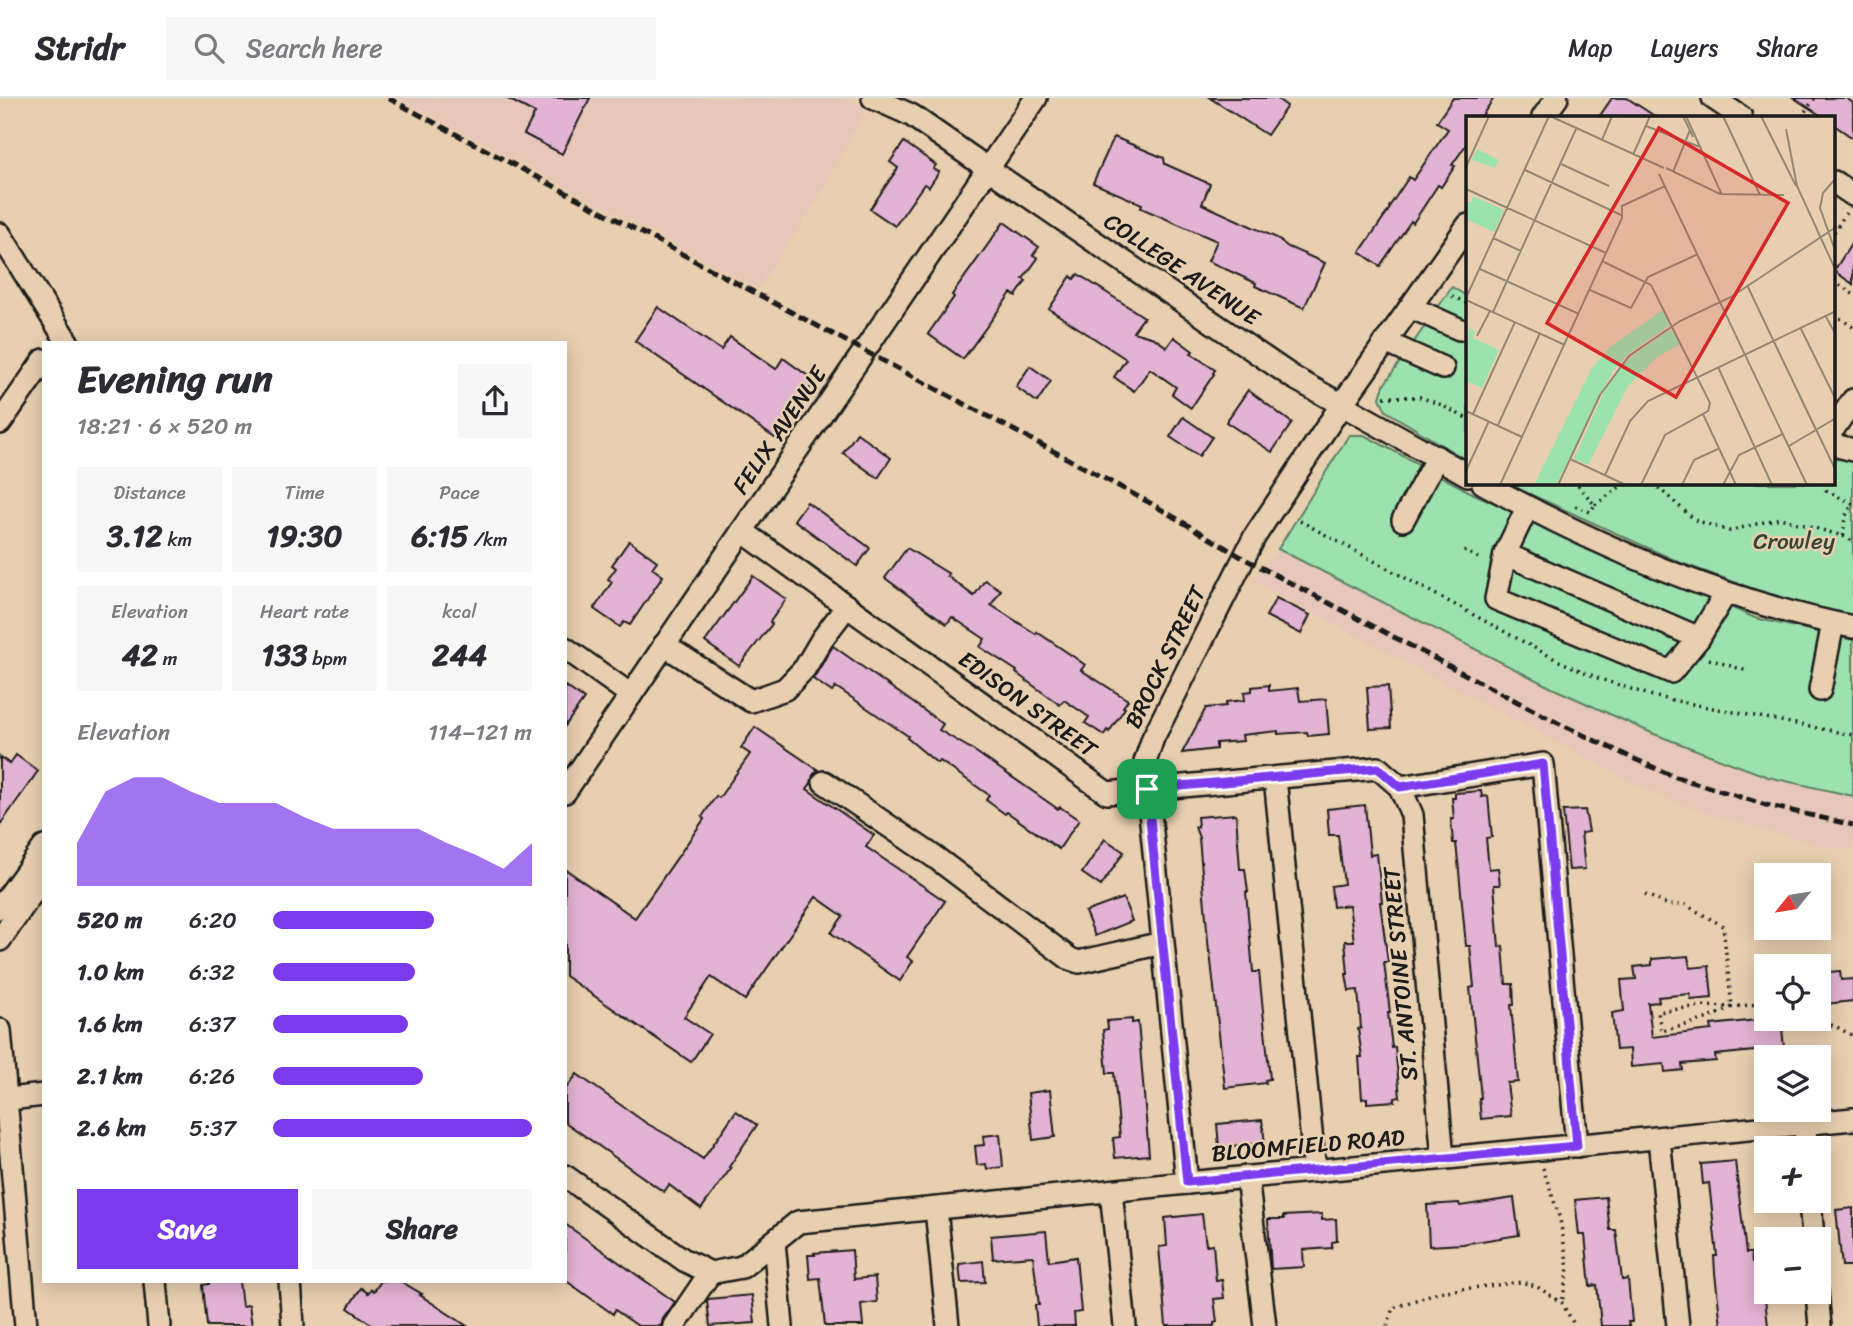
<!DOCTYPE html>
<meta charset="utf-8">
<style>
:root{--surface:#fff;--page:#f7f7f7;--text:#2b2b33;--muted:#7c7c81;--line:#e1e1e2;--accent:#7c3aed}
body{margin:0;font-family:Sriracha,sans-serif;background:var(--page);color:var(--text);height:100vh;display:flex;flex-direction:column;font-size:26px;white-space:nowrap}
*{box-sizing:border-box;margin:0}
p{font-size:23px;color:var(--muted)}
.icon{flex:none;width:38px;height:38px;fill:none;stroke:currentColor;stroke-width:2;stroke-linecap:round;stroke-linejoin:round}
.map{position:relative;flex:1;overflow:hidden}
.panel{position:absolute;left:42px;top:243px;width:525px;height:942px;display:flex;flex-direction:column;background:var(--surface);border-radius:0px;box-shadow:0 4px 18px #0003}
.panel>*{flex:none}
.needle{width:46px;rotate:240deg}
.tools{position:absolute;left:1754px;top:765px;display:grid;gap:14px}
.tools a{display:grid;place-items:center;width:77px;height:77px;border-radius:0px;background:var(--surface);box-shadow:0 4px 18px #0003;font-size:35px}
.pin{position:absolute;display:grid;place-items:center;width:60px;height:60px;color:#fff;margin:-30px;border-radius:14px;box-shadow:0 4px 10px #0006}
.round{display:grid;place-items:center;flex:none;width:74px;height:74px;border-radius:0px;background:var(--page)}
.headline{display:flex;align-items:center;justify-content:space-between;height:119px;padding:0 35px}
h1{font-size:38px;font-weight:800;line-height:52px}
.stats{display:grid;grid-template-columns:repeat(3,1fr);gap:10px;height:119px;padding:7px 35px}
.stats div{display:grid;align-content:center;border-radius:0px;background:var(--page);text-align:center}
.stats b{font-size:30px;font-weight:800}
.stats small{font-size:19px;font-weight:400}
.stats p{font-size:19px}
.chart{height:196px;padding:14px 35px}
.chart p{display:flex;justify-content:space-between}
.chart svg{width:100%;height:126px;margin-top:7px;fill:var(--accent);opacity:.7}
.button{display:flex;gap:14px;margin-top:auto;padding:14px 35px}
.button a{flex:1;height:80px;border-radius:0px;background:var(--accent);color:#fff;font-size:28px;font-weight:800;line-height:80px;text-align:center}
.button a+a{background:var(--page);color:var(--text)}
ul{padding:0 35px;list-style:none;font-size:23px}
li{display:grid;grid-template-columns:112px 84px 1fr;align-items:center;height:52px}
li i{height:18px;border-radius:9px;background:var(--accent)}
header{display:flex;align-items:center;gap:42px;box-sizing:border-box;height:98px;padding:0 35px;background:var(--surface);border-bottom:2px solid var(--line)}
header strong{font-size:33px}
nav{display:flex;gap:38px;margin-inline-start:auto;font-size:24px}
.search{width:490px;height:63px;background:var(--page);display:flex;align-items:center;gap:18px;box-sizing:border-box;padding:0 24px;border-radius:0px;color:var(--muted);font-size:26px}
.map>svg:first-child{display:block}
.built{fill:#e6c7ba}
.green{fill:#9ce2af;stroke:#5c7f66;stroke-width:2}
.building{fill:#e3b3d3;stroke:#1c1c1c;stroke-width:2}
.lines{fill:none;stroke-linecap:round;stroke-linejoin:round}
.minor-casing{stroke:#1c1c1c;stroke-width:26}
.path{stroke:#1c1c1c;stroke-width:3.5;stroke-dasharray:2 5;stroke-linecap:butt}
.minor{stroke:#e8cfb0;stroke-width:21}
.rail{stroke:#1c1c1c;stroke-width:5;stroke-dasharray:10 5;stroke-linecap:butt}
.route-casing{stroke:#fff;stroke-width:14}
.route{stroke:#7c3aed;stroke-width:9}
.labels{text-anchor:middle;stroke-width:5;stroke-linejoin:round;paint-order:stroke}
.street-label{font-size:23px;fill:#1c1c1c;stroke:#e8cfb0}
.park-label{font-size:23px;fill:#364439;stroke:#e8cfb0}
.inset-road{fill:none;stroke:#968775;stroke-width:2}
.view{fill:#d62828;fill-opacity:0.15;stroke:#d62828;stroke-width:3.5}
.inset-edge{fill:none;stroke:#1c1c1c;stroke-width:3.5}
</style>
<header>
<strong>Stridr</strong>
<div class="search"><svg class="icon" aria-label="search" viewBox="0 0 24 24"><circle cx="10" cy="10" r="6"/><path d="M15 15l6 6"/></svg>Search here</div>
<nav><a>Map</a><a>Layers</a><a>Share</a></nav>
</header>
<div class="map">
<svg width="1853" height="1228" viewBox="0 0 1853 1228">
<rect width="100%" height="100%" fill="#e8cfb0"/>
<filter id="ink" filterUnits="userSpaceOnUse"><feTurbulence type="fractalNoise" baseFrequency=".0143" numOctaves="2"/><feDisplacementMap in="SourceGraphic" scale="14" xChannelSelector="R" yChannelSelector="G"/><feConvolveMatrix kernelMatrix="1 2 1 2 8 2 1 2 1" color-interpolation-filters="sRGB"/></filter>
<g filter="url(#ink)">
<!-- built -->
<g class="built">
<path d="M399,0H842L866,9L816,104L758,190Z"/>
<path d="M1278,451L1550,589L1654,636L1768,679L1853,698V752L1826,749L1711,717L1645,691L1254,483Z"/>
</g>
<!-- green -->
<g class="green">
<path d="M1452,189L1468,199V363L1386,313L1380,300L1384,287Z"/>
<path d="M1349,337H1364L1474,396L1755,520L1853,542V698L1768,679L1654,636L1550,589L1278,451Z"/>
<path d="M1834,360L1853,364V517L1779,500L1681,465L1506,385H1834Z"/>
</g>
<!-- building -->
<g class="building">
<path d="M506,0H590L562,56L524,36L535,15Z"/>
<path d="M1210,0H1276L1287,8L1267,37Z"/>
<path d="M1453,0H1494L1481,19H1468V44L1452,67L1455,68L1441,89L1438,87L1413,125L1411,123L1380,168L1360,154L1390,110L1389,109L1409,79L1413,82L1448,31L1437,24Z"/>
<path d="M1612,0H1627L1656,19H1599Z"/>
<path d="M1794,0H1846L1853,5V40L1834,27V19H1823Z"/>
<path d="M1114,39L1164,60L1165,66L1210,86L1202,106L1277,140L1288,149L1325,165L1304,210L1255,188L1256,185L1208,163L1217,143L1141,110L1142,106L1093,85Z"/>
<path d="M904,44L936,67L933,71L939,74L929,89L924,86L895,128L870,111L898,70L890,64Z"/>
<path d="M1004,124L1039,149L1033,157L1038,160L1023,181L1026,183L1016,198L1011,195L963,261L928,236L954,199L952,197Z"/>
<path d="M1853,143V186L1834,173Z"/>
<path d="M1078,176L1144,219L1133,234L1154,240L1167,249L1174,239L1193,253L1191,255L1215,272L1213,275L1214,276L1191,310L1172,296L1176,289L1150,271L1134,293L1114,279L1126,261L1049,211L1071,178L1074,181Z"/>
<path d="M658,209L721,252L730,239L776,271L783,260L815,283L775,340L635,243Z"/>
<path d="M1030,268L1051,283L1037,304L1016,289Z"/>
<path d="M1248,292L1292,325L1272,354L1226,324Z"/>
<path d="M1183,319L1212,339L1199,358L1170,339Z"/>
<path d="M857,335L891,360L878,380L843,355Z"/>
<path d="M807,404L870,450L857,468L794,422Z"/>
<path d="M629,443L657,463L652,470L663,478L630,527L624,524L620,529L594,511L612,484L608,481L616,470L612,467Z"/>
<path d="M907,450L949,476L947,478L974,498L985,482L1001,492L991,507L1036,536L1037,534L1074,559L1085,567L1081,572L1128,602L1123,609L1125,610L1109,634L1107,632L1104,637L1085,625L1089,619L1064,602L1060,607L1016,575L1017,573L980,549L985,541L952,519L947,526L885,480Z"/>
<path d="M753,478L786,501L770,524L772,526L739,568L705,544Z"/>
<path d="M1276,500L1310,517L1301,536L1266,518Z"/>
<path d="M833,548L943,626L939,632L973,652L1058,711L1060,709L1079,722L1059,751L1007,714L1005,716L986,702L989,697L940,663L937,665L907,640L908,638L836,589L832,594L813,581Z"/>
<path d="M1269,587V593L1298,590L1300,603L1326,601L1329,636L1308,638L1307,634L1278,636V633L1242,637L1243,643L1216,645V651L1182,655L1206,610L1226,608V604L1245,602L1244,594L1252,593V589Z"/>
<path d="M565,588L584,601L565,628Z"/>
<path d="M1388,588L1391,630L1370,631L1367,589Z"/>
<path d="M755,629L818,672L813,677L811,685L807,691L874,737L866,749L945,803L907,859L913,863L900,883L831,835L843,818L816,799L745,902L711,879L684,919L710,936L691,964L565,878V771L635,820L704,721L702,719L716,698L719,700L750,656L741,650Z"/>
<path d="M16,657L38,673L0,727V659L10,666Z"/>
<path d="M1481,693L1482,699L1488,698L1490,719L1492,739L1486,740L1489,771L1498,770L1500,787H1494L1499,849L1503,848L1506,886H1513L1514,907H1511L1518,984L1507,985L1511,1018L1481,1021L1479,1000H1481L1470,890L1474,889L1470,848H1466L1459,773L1456,745H1453L1451,721H1454L1452,700H1455V695Z"/>
<path d="M1365,707L1370,757L1377,756L1382,804H1380L1388,864H1384L1390,915H1388L1392,950L1395,949L1400,999L1395,1000V1003L1367,1005V1000L1362,1001L1359,959H1362L1358,931L1361,930L1358,892L1349,893L1346,876H1348L1345,843H1354L1349,807L1333,809L1331,788L1344,786L1338,737H1329L1327,711Z"/>
<path d="M1585,712L1589,734L1581,735L1585,771L1569,772L1563,713Z"/>
<path d="M1236,716L1240,771H1245L1248,794H1246L1253,874H1259L1270,981L1265,982L1266,985L1225,990L1210,854H1209L1199,740L1195,729H1198L1197,719Z"/>
<path d="M1105,741L1124,754L1101,788L1082,775Z"/>
<path d="M1123,800L1132,823L1095,838L1085,814Z"/>
<path d="M1688,858L1690,870L1709,868L1712,900L1691,902L1690,896L1658,899L1659,904L1648,905L1652,939L1712,932L1711,927L1757,922V920H1781L1784,950L1715,957L1716,963L1682,966L1683,972L1665,974L1664,966L1631,969L1630,951L1616,952L1612,915L1624,913L1621,882L1636,881L1634,869L1652,867V861Z"/>
<path d="M1840,873L1841,882L1853,881V903L1825,906L1824,896L1818,897V875Z"/>
<path d="M1132,921V925L1138,924L1149,1057L1115,1060L1113,1040L1120,1039L1114,975H1107L1103,932L1108,931L1107,923Z"/>
<path d="M577,976L646,1025L671,1039L703,1061L736,1013L757,1027L729,1069L731,1070L701,1111L669,1087L664,1094L565,1024V992Z"/>
<path d="M1050,992L1055,1039L1033,1042L1028,995Z"/>
<path d="M1262,1022L1265,1045L1219,1049L1217,1026Z"/>
<path d="M1000,1036L1003,1069L987,1071L986,1066L977,1067L975,1048L984,1047L983,1038Z"/>
<path d="M1735,1063L1746,1155H1751L1752,1164H1755L1758,1183H1766L1765,1201L1768,1228H1721L1715,1175L1714,1158H1717L1709,1085L1703,1086L1701,1066Z"/>
<path d="M1606,1099L1610,1132H1616L1622,1182L1628,1181L1632,1224H1628L1629,1228H1601L1597,1187L1590,1188L1585,1137H1579L1575,1102Z"/>
<path d="M1514,1100L1519,1137L1463,1146L1429,1148L1427,1107L1459,1105L1460,1108Z"/>
<path d="M1853,1110V1168H1842L1836,1112Z"/>
<path d="M1202,1116L1206,1147L1213,1146L1216,1183L1222,1182L1224,1200L1214,1201L1217,1224L1214,1225V1228H1166L1159,1149L1167,1148L1165,1120Z"/>
<path d="M1322,1116V1122L1336,1121L1337,1143L1332,1144V1150L1303,1152L1304,1169L1271,1171L1268,1121H1284L1283,1118Z"/>
<path d="M565,1126L675,1204L663,1221L661,1228H638L615,1212L613,1216L565,1182Z"/>
<path d="M1046,1133L1049,1163L1076,1159L1081,1214L1074,1215L1075,1228H1037L1035,1207H1039L1033,1158L993,1161L991,1138Z"/>
<path d="M852,1152L854,1181L875,1179L877,1204L861,1206L863,1228H825L820,1180L810,1181L808,1157H815L814,1155Z"/>
<path d="M983,1163L985,1184L961,1185L959,1166Z"/>
<path d="M209,1183H239L242,1208L249,1207L252,1228H207L203,1187L209,1186Z"/>
<path d="M381,1183H400L422,1196L420,1197L467,1228H374L348,1210L361,1190L368,1195L371,1191L374,1193Z"/>
<path d="M752,1197L755,1225L710,1228L707,1203L708,1201Z"/>
</g>
<g class="lines">
<defs>
<g id="minor">
<path d="M873,0L911,17L987,70L1294,280L1468,377"/>
<path d="M1713,0L1741,19"/>
<path d="M1543,19L1557,0"/>
<path d="M1834,84L1853,97"/>
<path d="M0,136L68,245"/>
<path d="M1410,209L1459,231"/>
<path d="M1385,244L1443,270"/>
<path d="M0,325L44,262"/>
<path d="M1834,330L1853,302"/>
<path d="M1834,347L1853,352"/>
<path d="M1483,385C1598,449 1724,503 1853,529"/>
<path d="M1527,410L1505,456L1699,540L1725,496"/>
<path d="M1403,422L1437,359"/>
<path d="M742,433L1107,695L1378,670L1400,689L1412,717L1443,1060"/>
<path d="M1505,456L1496,501L1671,574L1699,540"/>
<path d="M664,547L751,603L785,591L805,570L822,541L847,508"/>
<path d="M565,550L631,597"/>
<path d="M1820,592L1833,525"/>
<path d="M1275,680L1315,1073"/>
<path d="M824,684L936,760L1070,861L1079,864L1162,845"/>
<path d="M1400,689L1543,666L1577,1048"/>
<path d="M565,694L1036,0"/>
<path d="M0,810L44,749"/>
<path d="M0,842L44,778"/>
<path d="M0,932L26,1228"/>
<path d="M0,1002L44,997"/>
<path d="M1805,1026L1806,1050"/>
<path d="M1659,1040L1678,1228"/>
<path d="M565,1078L684,1162L710,1175L742,1169L798,1124L1187,1085L1853,1021"/>
<path d="M1247,1079L1265,1228"/>
<path d="M1187,1085L1145,664L1153,640L1255,438L1342,306L1468,127"/>
<path d="M1111,1093L1125,1228"/>
<path d="M1810,1102L1813,1141"/>
<path d="M936,1111L948,1228"/>
<path d="M774,1144L782,1228"/>
<path d="M155,1183L159,1228"/>
<path d="M290,1183L293,1228"/>
<path d="M1817,1194L1820,1228"/>
<path d="M674,1228L710,1175"/>
</g>
</defs>
<!-- minor casing -->
<use href="#minor" class="minor-casing"/>
<!-- path -->
<g class="path">
<path d="M1801,19L1815,0"/>
<path d="M1834,134L1846,115"/>
<path d="M1834,187L1836,185L1853,196"/>
<path d="M1452,198L1468,206"/>
<path d="M1834,216L1853,229"/>
<path d="M1384,299H1420L1439,306L1468,321"/>
<path d="M1653,385L1695,422L1729,433L1780,420L1843,438L1853,443"/>
<path d="M1827,385L1826,392L1853,406"/>
<path d="M1595,407L1625,385"/>
<path d="M1575,408L1590,414L1595,407L1576,385"/>
<path d="M1300,423L1557,562L1600,581L1656,599L1853,637"/>
<path d="M1843,438L1845,419L1852,407"/>
<path d="M1464,453L1478,460"/>
<path d="M1709,561L1747,573"/>
<path d="M1645,796L1668,807H1686L1723,828L1732,909"/>
<path d="M1732,909C1710,922 1686,927 1661,933L1658,914L1700,908L1732,909L1758,906L1766,908"/>
<path d="M1811,920L1837,929L1853,938"/>
<path d="M1543,1070L1560,1121L1568,1170L1562,1205"/>
<path d="M1387,1228L1393,1210L1438,1194L1521,1184L1536,1188L1562,1205L1575,1228"/>
</g>
<!-- minor -->
<use href="#minor" class="minor"/>
<!-- rail -->
<path class="rail" d="M388,0L1055,354L1152,406L1243,460L1558,625L1630,659L1673,678L1766,707L1853,727"/>
</g>
</g>
<g class="lines" filter="url(#ink)">
<defs>
<path id="route" d="M1543,666L1577,1048L1187,1084L1147,691L1378,670L1400,689Z"/>
</defs>
<!-- route casing -->
<use href="#route" class="route-casing"/>
<!-- route -->
<use href="#route" class="route"/>
</g>
<g class="labels">
<!-- street labels -->
<g class="street-label">
<text transform="translate(1182 171) rotate(34)" y="8">COLLEGE AVENUE</text>
<text transform="translate(779 332) rotate(-56)" y="8">FELIX AVENUE</text>
<text transform="translate(1165 559) rotate(-64)" y="8">BROCK STREET</text>
<text transform="translate(1028 606) rotate(36)" y="8">EDISON STREET</text>
<text transform="translate(1400 876) rotate(-95)" y="8">ST. ANTOINE STREET</text>
<text transform="translate(1308 1047) rotate(-5)" y="8">BLOOMFIELD ROAD</text>
</g>
<!-- park labels -->
<g class="park-label">
<text x="1794" y="451">Crowley</text>
</g>
</g>
<!-- overview -->
<g transform="translate(1466 18)">
<rect width="369" height="369" fill="#e8cfb0"/>
<path d="M11,33L33,44L29,52L6,44ZM7,80L38,94L28,116L0,103V86H6ZM198,193L204,209L161,239L146,256L90,369H68L126,252L144,231ZM3,212L9,215L7,222L33,234L16,272L0,265ZM205,213L214,228L191,241L162,270L122,349L108,343L142,267L162,243Z" fill="#9ce2af"/>
<path class="inset-road" d="M84,0L198,52M217,0L227,21M220,0L256,79M257,0L294,79M295,0L330,70M180,10L234,31M320,13L331,70L370,155M136,24L146,0M167,39L184,0M95,48L143,70M0,51L23,0M200,52L254,78L318,79M59,54L155,99M207,56L224,14M193,58L341,369M370,62L357,77L354,92L370,137M0,73L140,137M27,122L55,135M136,145L185,169L244,287L242,295L199,319L175,369M14,153L113,198M281,169L350,314M124,174L165,192L182,161L232,138M0,182L83,0M0,184L99,229M27,196L110,13M359,199L370,219M334,211L370,284M11,220L24,195M307,224L370,355M252,251L306,369M0,295L56,321M7,298L49,206M237,298L270,369M32,309L74,217M323,330L370,302M104,343L160,369M0,355L23,305M139,359L164,305L182,285L370,195M34,369L156,102V90L199,70M92,369L134,279L163,240L214,205L265,181L370,111M216,369L228,344L252,333M257,369L273,339L317,318"/>
<path class="view" d="M193,12L322,87L210,281L81,207Z"/>
<rect width="369" height="369" class="inset-edge"/>
</g>
</svg>
<div class="tools">
<a><svg class="needle" viewBox="-14 -14 28 28"><path d="M0-13l5 13h-10z" fill="#e53935"/><path d="M0 13l5-13h-10z" fill="#7c7c81"/></svg></a>
<a><svg class="icon" aria-label="locate" viewBox="0 0 24 24"><circle cx="12" cy="12" r="6"/><path d="M12 2v4M12 18v4M2 12h4M18 12h4"/></svg></a>
<a><svg class="icon" aria-label="layers" viewBox="0 0 24 24"><path d="M12 4l9 5-9 5-9-5zM3 14l9 5 9-5"/></svg></a>
<a>+</a>
<a>−</a>
</div>
<div class="pin" style="left:1147px;top:691px;background:#1e9e55"><svg class="icon" aria-label="arrive" viewBox="0 0 24 24"><path d="M6 21V4h12l-3 4 3 4H6"/></svg></div>
<section class="panel">
<div class="headline"><div><h1>Evening run</h1><p>18:21 · 6 × 520 m</p></div><a class="round"><svg class="icon" aria-label="share" viewBox="0 0 24 24"><path d="M12 15V3M7 8l5-5 5 5M5 13v7h14v-7"/></svg></a></div>
<div class="stats">
<div><p>Distance</p><b>3.12<small> km</small></b></div>
<div><p>Time</p><b>19:30</b></div>
<div><p>Pace</p><b>6:15<small> /km</small></b></div>
</div>
<div class="stats">
<div><p>Elevation</p><b>42<small> m</small></b></div>
<div><p>Heart rate</p><b>133<small> bpm</small></b></div>
<div><p>kcal</p><b>244</b></div>
</div>
<div class="chart"><p><span>Elevation</span>114–121 m</p>
<svg viewBox="0 0 160 44" preserveAspectRatio="none"><path d="M0 44V29L10 11L20 6L30 6L40 11L50 15L60 15L70 15L80 20L90 24L100 24L110 24L120 24L130 29L140 33L150 38L160 29V44z"/></svg>
</div>
<ul>
<li><b>520 m</b>6:20<i style="width:62%"></i></li>
<li><b>1.0 km</b>6:32<i style="width:55%"></i></li>
<li><b>1.6 km</b>6:37<i style="width:52%"></i></li>
<li><b>2.1 km</b>6:26<i style="width:58%"></i></li>
<li><b>2.6 km</b>5:37<i style="width:100%"></i></li>
</ul>
<div class="button"><a>Save</a><a>Share</a></div>
</section>
</div>
